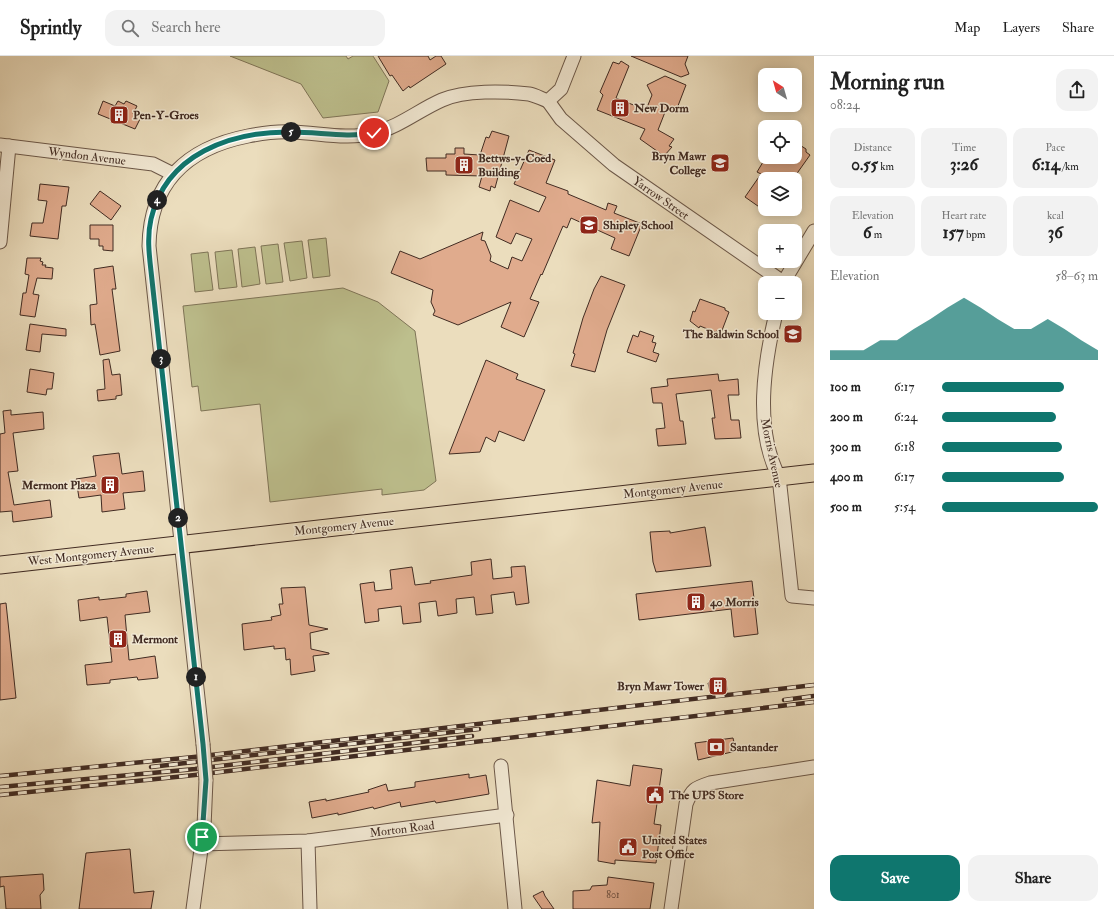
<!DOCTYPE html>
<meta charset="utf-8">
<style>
:root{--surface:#fff;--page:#f2f2f2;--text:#222;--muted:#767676;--line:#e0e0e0;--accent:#0f766e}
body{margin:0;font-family:"IM FELL Double Pica",serif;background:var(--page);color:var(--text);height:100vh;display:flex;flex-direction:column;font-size:15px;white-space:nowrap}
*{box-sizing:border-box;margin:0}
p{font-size:13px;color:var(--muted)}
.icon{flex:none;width:22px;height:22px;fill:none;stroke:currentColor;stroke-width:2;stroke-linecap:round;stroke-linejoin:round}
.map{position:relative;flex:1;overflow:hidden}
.details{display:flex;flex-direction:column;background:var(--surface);width:300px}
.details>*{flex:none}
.needle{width:26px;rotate:323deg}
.fabs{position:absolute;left:758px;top:12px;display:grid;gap:8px}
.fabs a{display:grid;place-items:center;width:44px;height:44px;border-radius:8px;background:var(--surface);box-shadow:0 2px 10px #0003;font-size:20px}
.pin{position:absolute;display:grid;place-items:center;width:34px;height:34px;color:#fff;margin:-17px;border:2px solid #fff;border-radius:50%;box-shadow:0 1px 4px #0007}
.km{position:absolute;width:20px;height:20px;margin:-10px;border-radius:50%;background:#222;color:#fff;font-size:11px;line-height:20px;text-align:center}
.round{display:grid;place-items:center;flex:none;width:42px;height:42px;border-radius:12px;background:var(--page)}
.summary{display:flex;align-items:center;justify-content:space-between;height:68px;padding:0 16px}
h1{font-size:22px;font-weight:700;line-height:30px}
.figures{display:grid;grid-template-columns:repeat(3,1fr);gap:6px;height:68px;padding:4px 16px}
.figures div{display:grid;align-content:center;border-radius:10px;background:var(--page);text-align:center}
.figures b{font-size:17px;font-weight:700}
.figures small{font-size:11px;font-weight:400}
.figures p{font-size:11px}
.chart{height:112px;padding:8px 16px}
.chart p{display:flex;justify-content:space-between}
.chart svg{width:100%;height:72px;margin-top:4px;fill:var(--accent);opacity:.7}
.button{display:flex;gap:8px;margin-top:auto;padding:8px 16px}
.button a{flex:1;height:46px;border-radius:12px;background:var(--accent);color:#fff;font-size:16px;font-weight:700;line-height:46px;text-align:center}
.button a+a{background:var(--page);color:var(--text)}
ul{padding:0 16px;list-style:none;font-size:13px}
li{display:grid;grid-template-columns:64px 48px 1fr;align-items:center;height:30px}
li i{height:10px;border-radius:5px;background:var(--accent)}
header{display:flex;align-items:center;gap:24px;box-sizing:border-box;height:56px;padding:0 20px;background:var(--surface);border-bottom:1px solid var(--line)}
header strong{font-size:19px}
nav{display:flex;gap:22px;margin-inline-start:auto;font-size:14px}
.search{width:280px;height:36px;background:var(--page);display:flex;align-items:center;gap:10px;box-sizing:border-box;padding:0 14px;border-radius:12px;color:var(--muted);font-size:15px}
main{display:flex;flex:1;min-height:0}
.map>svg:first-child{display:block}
.green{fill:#bdbf8d;stroke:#7f7558}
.building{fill:#e0ab8d;stroke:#412b22}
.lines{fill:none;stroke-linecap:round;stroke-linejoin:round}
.minor-casing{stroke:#6c5849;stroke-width:15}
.major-casing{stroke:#412b22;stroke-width:19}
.minor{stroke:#f2e9d4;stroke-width:13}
.major{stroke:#ebddbd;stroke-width:17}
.rail-casing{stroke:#412b22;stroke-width:4.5}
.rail{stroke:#f2e9d4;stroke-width:3;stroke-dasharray:9;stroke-linecap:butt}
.minor-bridge-casing{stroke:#6c5849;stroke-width:15;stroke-linecap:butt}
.minor-bridge{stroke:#f2e9d4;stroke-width:13}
.route-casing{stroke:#fff;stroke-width:8}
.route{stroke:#0f766e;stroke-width:5}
.labels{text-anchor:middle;stroke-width:3;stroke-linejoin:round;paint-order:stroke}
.number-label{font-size:10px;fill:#694b3d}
.poi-label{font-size:12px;font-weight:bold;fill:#412b22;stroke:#f2e9d4;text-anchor:start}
.street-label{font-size:12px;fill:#412b22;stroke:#f2e9d4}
</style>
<header>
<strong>Sprintly</strong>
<div class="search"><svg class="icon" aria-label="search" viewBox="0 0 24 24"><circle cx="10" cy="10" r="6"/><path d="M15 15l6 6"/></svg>Search here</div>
<nav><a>Map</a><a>Layers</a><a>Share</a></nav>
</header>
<main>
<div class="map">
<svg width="814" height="853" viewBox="0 0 814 853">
<rect width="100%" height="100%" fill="#ebddbd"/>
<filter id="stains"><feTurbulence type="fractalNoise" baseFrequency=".005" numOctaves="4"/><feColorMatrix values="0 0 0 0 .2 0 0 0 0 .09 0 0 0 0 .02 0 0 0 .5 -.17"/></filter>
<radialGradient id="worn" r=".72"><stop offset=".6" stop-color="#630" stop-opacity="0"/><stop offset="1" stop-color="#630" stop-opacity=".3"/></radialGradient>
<!-- green -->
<g class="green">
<path d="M230,0H346L348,3L353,0H373L389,25L378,56L323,62L301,28Z"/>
<path d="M326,182L330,220L313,222L308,184Z"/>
<path d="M302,185L307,222L290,225L284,187Z"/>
<path d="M278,188L283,226L266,228L261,190Z"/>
<path d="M255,191L260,228L242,231L238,193Z"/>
<path d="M232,194L237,231L219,233L215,196Z"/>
<path d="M208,196L213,234L195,236L191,198Z"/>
<path d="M343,232L378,246L415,275L436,425L424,434L382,439V433L270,446L260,348L201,355L198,330L192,331L183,250Z"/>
</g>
<!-- building -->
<g class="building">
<path d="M378,0H428L430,4L436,0H441L446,8L410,32L409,30L403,35L392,19L390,20Z"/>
<path d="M631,0H688L685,8L689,18L681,21Z"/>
<path d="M621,5L629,10L616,42L646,54L652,39L647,29L665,20L686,29L676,55L667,51L658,74L674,83L669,90L672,91L664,100L640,83L645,73L597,54L603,39L600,36L613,6L619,8Z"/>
<path d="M103,45L115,50L118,45L124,48L126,45L137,50L133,58L141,61L135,73L98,58Z"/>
<path d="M492,75L509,80L495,132L491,130L490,135L479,131L482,120L446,119V115H427L426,102H446V98H455V92H464V98L480,99L486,81L489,82Z"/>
<path d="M795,86L806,93V96L810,99L793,123H765V155L745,141L761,118L757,116L766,101H795Z"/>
<path d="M529,94L555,104L546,127L568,135V138L606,154L608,147L617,150L614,157L642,168L629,200L611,193L615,182L571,162L567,172L563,170L542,219L541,218L530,243L539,246L524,281L501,271L511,246L458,269L433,259L435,255L431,246L433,234L391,217L400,195L420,203L483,176L481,184L485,185L491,200L490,205L508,213L512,201L522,205L532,183L516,177L511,188L496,181L510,144L539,156L546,141L514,128Z"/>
<path d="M40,128L69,131L66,150H62L58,183L30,180L32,167H43L47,145L38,144Z"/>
<path d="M100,135L121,150L111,164L90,148Z"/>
<path d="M90,169H113V195L103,194V190H99V183H90Z"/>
<path d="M27,202H41L40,205L43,206L42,209H46L45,211L53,212L52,223L37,222L33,238L39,239L35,261L20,259L23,237H26L29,219L25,218Z"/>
<path d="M113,210L116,233H112L120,295L100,299L95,268L91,269L90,249L97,248L94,213Z"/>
<path d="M601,220L625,229L607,274L595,316L571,310L575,298L573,297L583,262L594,233Z"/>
<path d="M700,243L725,252V254L729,256L721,277L717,275L715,276L700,270L699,272L690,265L693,255L695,256Z"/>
<path d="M30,268L66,273V280L42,278L40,296L26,294Z"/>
<path d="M640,275L654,280L652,286L656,287L653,296L659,298L656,306L627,296L633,279L638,281Z"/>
<path d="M109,303L112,319L120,318L122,339L116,340V343L98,345L97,334L105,333L103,304Z"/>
<path d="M486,304L518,318L516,323L545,334L524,385L499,375L495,386L486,381L480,396L449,398Z"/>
<path d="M30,313L54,317L52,333H47L46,339L27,336Z"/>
<path d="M718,318L719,325L738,323L739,339H728L731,364H739L741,382L715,383L712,362H715L711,334L676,338L680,365H683L686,388L658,390L656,373L665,372L662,347H653L651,332L668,330L667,323Z"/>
<path d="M11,354V359L43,356L44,373L13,377L18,415L8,416L14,449L50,444L52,461L13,466L12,455L0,456V378L5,377L3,355Z"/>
<path d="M119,397L122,418L143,415L145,435L123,437L125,453L102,456L101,439L79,442L76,423L96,420L93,400Z"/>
<path d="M705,471L711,510L656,516L653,506L650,476L670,475V477Z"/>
<path d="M491,503L493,523L512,521L511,511L525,510L529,547L516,549L514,536L491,539L493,557L476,559L474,541L456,543L457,557L438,560L436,545L419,547L421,566L403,568L401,550L378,553L379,565L365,567L360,528L374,526L375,535L392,533L390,514L412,511L415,529L431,527L430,525L472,519L471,506Z"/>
<path d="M752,525L758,578L734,581L731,553L639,564L636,538Z"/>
<path d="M305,531L309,569L328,573L310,577L311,593L329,597V598L313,600L315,615L291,619L290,603L286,604L285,592L274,593V590L244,594L242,568L272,564L271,561L281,559L279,548H283L281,532Z"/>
<path d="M147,535L150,556L125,559L129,604L155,600L158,622L138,624L137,621L110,624V627L87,629L85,609L112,606L107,561L80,565L78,544L99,541V544L126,541V538Z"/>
<path d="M6,547L16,642L0,644V548Z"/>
<path d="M726,624L727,634L710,636L708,627Z"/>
<path d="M733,682L736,695L698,704L695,687Z"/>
<path d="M633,709L662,713L654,768L661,769L656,807L615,804V808L598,805L600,766L592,767L597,724L630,730Z"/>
<path d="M469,718V722L486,719L489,738L448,745L436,747L435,745L401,751L400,746L374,753L373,751L338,759V757L312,762L309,746L326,743V745L369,736L368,734L386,728L388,735L415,731V726Z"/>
<path d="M130,793L134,837L154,835L151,853H79L86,797Z"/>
<path d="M43,818L44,834L40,839L41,853H6L4,830L0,831V821Z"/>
<path d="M608,821L654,827L650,853H573V835L590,834L592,830L607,829Z"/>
<path d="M543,835L545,840L554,853H542L533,840Z"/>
</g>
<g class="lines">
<defs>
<g id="minor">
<path d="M548,45L561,63L614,109L783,226"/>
<path d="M0,89L153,108L173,118"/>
<path d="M0,186L9,90"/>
<path d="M783,227L814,175"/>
<path d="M776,257C764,308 754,373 779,421L792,540L814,542"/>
<path d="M203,688L149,190C150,126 187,92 248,80C263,77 278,75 293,76C320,77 347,84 374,77C399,71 419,54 442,44C465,34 504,35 529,38C535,39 542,43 548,45L561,33L574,0"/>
<path d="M501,710L515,853"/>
<path d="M308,785L310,853"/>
<path d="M201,788L308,785L507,759"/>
<path d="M193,853L204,771L206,724"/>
<path d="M671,853L686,748C692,733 695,732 710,727L814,711"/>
</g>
<path id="major" d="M0,509L814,417"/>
</defs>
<!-- minor casing -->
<use href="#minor" class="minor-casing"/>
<!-- major casing -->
<use href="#major" class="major-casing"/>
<!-- minor -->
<use href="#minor" class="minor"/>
<!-- major -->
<use href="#major" class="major"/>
<defs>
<g id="rail">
<path d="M784,644L814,640"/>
<path d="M151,711L479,673"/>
<path d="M0,720L194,701L814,629"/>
<path d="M0,731L195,713L472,680"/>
<path d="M0,739L195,719L814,646"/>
</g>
</defs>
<!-- rail casing -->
<use href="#rail" class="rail-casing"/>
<!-- rail -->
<use href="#rail" class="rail"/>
<defs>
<path id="minor-bridge" d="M203,688L206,724"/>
</defs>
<!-- minor-bridge casing -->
<use href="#minor-bridge" class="minor-bridge-casing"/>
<!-- minor-bridge -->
<use href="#minor-bridge" class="minor-bridge"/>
</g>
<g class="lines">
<defs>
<path id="route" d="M202,781L206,724L203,688L151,215C149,198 147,180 151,163C166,98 231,75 292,76C320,76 345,82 374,77"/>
</defs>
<!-- route casing -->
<use href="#route" class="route-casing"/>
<!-- route -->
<use href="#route" class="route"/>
</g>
<!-- icons -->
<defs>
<symbol id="building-square" viewBox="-11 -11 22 22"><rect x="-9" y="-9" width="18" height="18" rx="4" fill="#8f2418" stroke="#f2e9d4"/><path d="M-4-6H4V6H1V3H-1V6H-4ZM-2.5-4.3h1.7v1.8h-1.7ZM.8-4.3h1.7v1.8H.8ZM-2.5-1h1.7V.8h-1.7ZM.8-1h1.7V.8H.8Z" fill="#fff"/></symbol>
<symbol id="university-square" viewBox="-11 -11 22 22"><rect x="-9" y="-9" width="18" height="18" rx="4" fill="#8f2418" stroke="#f2e9d4"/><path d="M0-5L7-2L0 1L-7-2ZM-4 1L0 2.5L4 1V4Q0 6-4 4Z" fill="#fff"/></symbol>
<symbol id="school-square" viewBox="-11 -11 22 22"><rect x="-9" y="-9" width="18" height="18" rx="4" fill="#8f2418" stroke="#f2e9d4"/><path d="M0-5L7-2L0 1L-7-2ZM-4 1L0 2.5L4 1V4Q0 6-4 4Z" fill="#fff"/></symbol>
<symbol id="bank-square" viewBox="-11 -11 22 22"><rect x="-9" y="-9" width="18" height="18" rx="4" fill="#8f2418" stroke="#f2e9d4"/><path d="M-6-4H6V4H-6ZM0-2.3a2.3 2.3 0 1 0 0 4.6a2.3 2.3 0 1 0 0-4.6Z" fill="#fff"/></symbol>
<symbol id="civic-square" viewBox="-11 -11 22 22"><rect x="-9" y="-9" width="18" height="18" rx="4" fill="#8f2418" stroke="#f2e9d4"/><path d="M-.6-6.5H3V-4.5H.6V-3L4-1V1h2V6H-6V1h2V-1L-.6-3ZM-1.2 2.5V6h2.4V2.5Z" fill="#fff"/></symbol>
</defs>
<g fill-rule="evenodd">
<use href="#building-square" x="609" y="41" width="22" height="22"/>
<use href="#building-square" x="108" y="48" width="22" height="22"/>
<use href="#university-square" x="709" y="96" width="22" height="22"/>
<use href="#building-square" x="453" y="98" width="22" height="22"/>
<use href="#school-square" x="578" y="158" width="22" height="22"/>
<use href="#school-square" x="782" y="267" width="22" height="22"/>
<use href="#building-square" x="99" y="418" width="22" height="22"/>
<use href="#building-square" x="685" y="535" width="22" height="22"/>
<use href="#building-square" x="107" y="572" width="22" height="22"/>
<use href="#building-square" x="707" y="619" width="22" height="22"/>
<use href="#bank-square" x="705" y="680" width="22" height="22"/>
<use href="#civic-square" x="644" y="728" width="22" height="22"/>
<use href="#civic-square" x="617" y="780" width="22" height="22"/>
</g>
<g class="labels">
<!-- number labels -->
<g class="number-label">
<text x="613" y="842">801</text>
</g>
<!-- poi labels -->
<g class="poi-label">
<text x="634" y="56">New Dorm</text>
<text x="133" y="63">Pen-Y-Groes</text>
<text x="706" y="104" text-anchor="end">Bryn Mawr<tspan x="706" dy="14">College</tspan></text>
<text x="478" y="106">Bettws-y-Coed<tspan x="478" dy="14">Building</tspan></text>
<text x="603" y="173">Shipley School</text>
<text x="779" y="282" text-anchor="end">The Baldwin School</text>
<text x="96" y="433" text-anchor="end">Mermont Plaza</text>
<text x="710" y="550">40 Morris</text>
<text x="132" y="587">Mermont</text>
<text x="704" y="634" text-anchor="end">Bryn Mawr Tower</text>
<text x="730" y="695">Santander</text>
<text x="669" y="743">The UPS Store</text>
<text x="642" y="788">United States<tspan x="642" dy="14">Post Office</tspan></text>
</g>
<!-- street labels -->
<g class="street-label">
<text transform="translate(87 100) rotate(7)" y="4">Wyndon Avenue</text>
<text transform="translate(661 142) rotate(35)" y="4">Yarrow Street</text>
<text transform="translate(772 397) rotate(78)" y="4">Morris Avenue</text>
<text transform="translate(673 433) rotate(-6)" y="4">Montgomery Avenue</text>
<text transform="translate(344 470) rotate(-6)" y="4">Montgomery Avenue</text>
<text transform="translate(91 499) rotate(-6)" y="4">West Montgomery Avenue</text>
<text transform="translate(402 773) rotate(-7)" y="4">Morton Road</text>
</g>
</g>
<rect width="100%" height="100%" filter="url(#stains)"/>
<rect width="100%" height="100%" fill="url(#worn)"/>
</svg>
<div class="fabs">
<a><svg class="needle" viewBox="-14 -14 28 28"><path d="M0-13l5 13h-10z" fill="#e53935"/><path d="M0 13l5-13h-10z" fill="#767676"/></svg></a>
<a><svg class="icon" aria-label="locate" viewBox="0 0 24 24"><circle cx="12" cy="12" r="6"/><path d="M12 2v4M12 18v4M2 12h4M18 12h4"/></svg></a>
<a><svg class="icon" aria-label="layers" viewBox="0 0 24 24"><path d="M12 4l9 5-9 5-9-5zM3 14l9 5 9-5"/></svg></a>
<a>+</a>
<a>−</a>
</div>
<div class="pin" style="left:202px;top:781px;background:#1e9e55"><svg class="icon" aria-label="arrive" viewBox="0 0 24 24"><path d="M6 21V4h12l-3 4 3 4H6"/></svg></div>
<div class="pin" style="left:374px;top:77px;background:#d93025"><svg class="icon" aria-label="check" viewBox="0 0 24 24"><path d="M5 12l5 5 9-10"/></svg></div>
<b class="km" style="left:196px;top:621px">1</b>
<b class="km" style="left:178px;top:462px">2</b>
<b class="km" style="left:161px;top:303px">3</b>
<b class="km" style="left:157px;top:144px">4</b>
<b class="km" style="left:291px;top:76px">5</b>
</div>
<section class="details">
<div class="summary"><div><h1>Morning run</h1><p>08:24</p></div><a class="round"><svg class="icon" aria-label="share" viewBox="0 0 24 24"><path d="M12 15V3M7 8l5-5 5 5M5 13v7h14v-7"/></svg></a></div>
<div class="figures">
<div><p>Distance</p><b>0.55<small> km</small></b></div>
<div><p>Time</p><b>3:26</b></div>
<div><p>Pace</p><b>6:14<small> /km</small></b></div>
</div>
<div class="figures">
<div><p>Elevation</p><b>6<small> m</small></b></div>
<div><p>Heart rate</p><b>157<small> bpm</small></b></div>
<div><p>kcal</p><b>36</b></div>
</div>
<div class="chart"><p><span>Elevation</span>58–63 m</p>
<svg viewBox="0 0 160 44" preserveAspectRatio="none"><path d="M0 44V38L10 38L20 38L30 32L40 32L50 25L60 19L70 12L80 6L90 12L100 19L110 25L120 25L130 19L140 25L150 32L160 38V44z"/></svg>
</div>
<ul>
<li><b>100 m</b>6:17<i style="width:78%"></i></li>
<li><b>200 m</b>6:24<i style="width:73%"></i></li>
<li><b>300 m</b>6:18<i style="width:77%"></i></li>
<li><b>400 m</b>6:17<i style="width:78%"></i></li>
<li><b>500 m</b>5:54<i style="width:100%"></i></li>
</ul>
<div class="button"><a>Save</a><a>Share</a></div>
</section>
</main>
